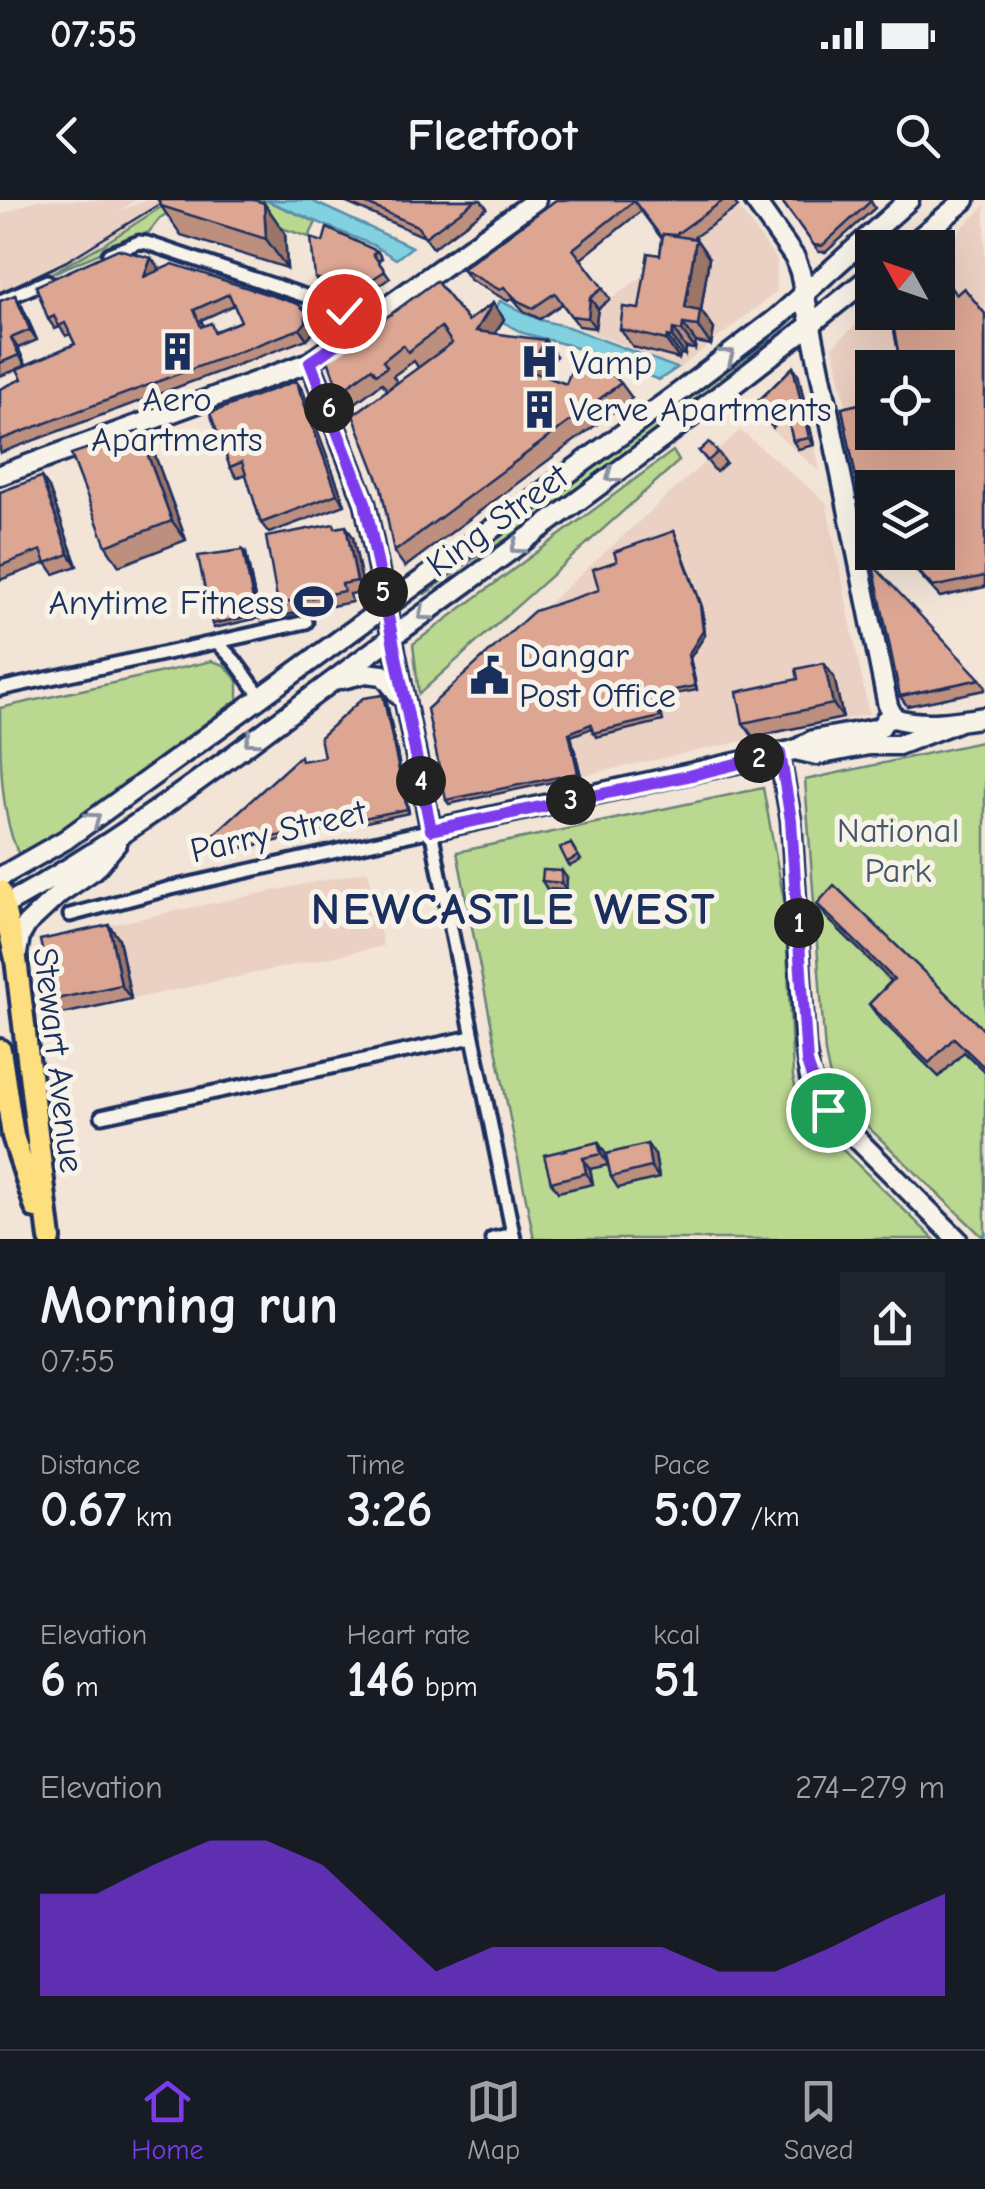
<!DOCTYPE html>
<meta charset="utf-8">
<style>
:root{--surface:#171b24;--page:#20242c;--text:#f1f3f6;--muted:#9ea1a6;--line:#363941;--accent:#7c3aed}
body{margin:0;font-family:"Comic Neue",sans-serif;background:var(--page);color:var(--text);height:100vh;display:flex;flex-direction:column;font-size:38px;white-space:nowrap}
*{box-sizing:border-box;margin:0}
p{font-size:32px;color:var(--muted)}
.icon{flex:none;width:55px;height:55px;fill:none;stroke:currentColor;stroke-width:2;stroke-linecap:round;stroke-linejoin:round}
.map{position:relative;height:1039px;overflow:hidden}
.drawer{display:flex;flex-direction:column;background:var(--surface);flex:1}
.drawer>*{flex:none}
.needle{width:65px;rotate:310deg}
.fabs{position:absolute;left:855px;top:30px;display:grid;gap:20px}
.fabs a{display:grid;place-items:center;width:100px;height:100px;border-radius:0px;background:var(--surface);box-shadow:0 10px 40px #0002;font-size:50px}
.pin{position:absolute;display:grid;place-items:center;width:85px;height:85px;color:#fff;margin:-42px;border:5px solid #fff;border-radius:50%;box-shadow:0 2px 10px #0007}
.km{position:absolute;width:50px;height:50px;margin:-25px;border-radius:50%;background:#222;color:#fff;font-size:28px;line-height:50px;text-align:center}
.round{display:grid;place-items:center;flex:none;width:105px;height:105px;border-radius:0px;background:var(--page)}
.overview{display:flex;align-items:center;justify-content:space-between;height:170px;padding:0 40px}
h1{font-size:55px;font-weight:800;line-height:75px}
.metrics{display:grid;grid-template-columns:repeat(3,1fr);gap:15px;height:170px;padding:10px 40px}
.metrics div{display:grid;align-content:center}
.metrics b{font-size:50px;font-weight:800}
.metrics small{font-size:28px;font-weight:400}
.metrics p{font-size:28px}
.chart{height:280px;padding:20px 40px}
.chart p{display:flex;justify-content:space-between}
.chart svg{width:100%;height:180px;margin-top:10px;fill:var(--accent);opacity:.7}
.status{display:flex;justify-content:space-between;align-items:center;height:70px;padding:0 50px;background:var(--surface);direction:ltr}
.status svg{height:28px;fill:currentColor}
header{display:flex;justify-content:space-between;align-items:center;height:130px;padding:0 40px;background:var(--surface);font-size:45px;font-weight:800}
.menu{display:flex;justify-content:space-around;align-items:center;height:140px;border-top:2px solid var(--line);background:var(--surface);font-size:28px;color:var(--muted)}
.menu a{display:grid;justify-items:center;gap:5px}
.menu .on{color:var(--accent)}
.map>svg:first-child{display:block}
.built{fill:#ebd1c3;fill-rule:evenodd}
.green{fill:#bbd890;stroke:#6b8477;stroke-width:2.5}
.water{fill:#82d1e0;stroke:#5990ac;stroke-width:2.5}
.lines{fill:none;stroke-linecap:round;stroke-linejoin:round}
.stream{stroke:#5990ac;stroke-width:4}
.street-casing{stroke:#1b2f5e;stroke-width:19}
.secondary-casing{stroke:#1b2f5e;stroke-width:25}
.highway-casing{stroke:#1b2f5e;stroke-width:28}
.street{stroke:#f7f3e8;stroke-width:11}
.secondary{stroke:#f7f3e8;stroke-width:18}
.highway{stroke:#fedf80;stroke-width:20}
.tram{stroke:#1b2f5e;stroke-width:2.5}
.wall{fill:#bd8f7e;stroke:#1b2f5e;stroke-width:2.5;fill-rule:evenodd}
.shaded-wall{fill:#9a7467;stroke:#1b2f5e;stroke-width:2.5}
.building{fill:#dca693;stroke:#1b2f5e;stroke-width:2.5;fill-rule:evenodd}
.oneway{stroke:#8991a3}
.route-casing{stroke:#fff;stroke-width:20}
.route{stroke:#7c3aed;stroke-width:12}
.labels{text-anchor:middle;stroke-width:10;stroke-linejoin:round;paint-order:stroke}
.poi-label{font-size:35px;fill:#1b2f5e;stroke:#f7f3e8;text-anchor:start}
.street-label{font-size:35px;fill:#1b2f5e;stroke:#f7f3e8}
.park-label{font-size:35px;fill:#43596a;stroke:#f7f3e8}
.district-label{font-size:45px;font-weight:bold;letter-spacing:2.5px;fill:#1b2f5e;stroke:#f7f3e8}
</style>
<div class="status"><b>07:55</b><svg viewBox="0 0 49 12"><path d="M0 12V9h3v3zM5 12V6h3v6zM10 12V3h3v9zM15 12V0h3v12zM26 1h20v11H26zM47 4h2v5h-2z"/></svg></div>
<header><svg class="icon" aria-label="back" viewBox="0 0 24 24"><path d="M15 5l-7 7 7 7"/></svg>Fleetfoot<svg class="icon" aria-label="search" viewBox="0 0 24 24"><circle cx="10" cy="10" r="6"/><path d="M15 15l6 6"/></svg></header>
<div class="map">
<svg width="985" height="1039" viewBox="0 0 985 1039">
<rect width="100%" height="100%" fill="#f2e4d7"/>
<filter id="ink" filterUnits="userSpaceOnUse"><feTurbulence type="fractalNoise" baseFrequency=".01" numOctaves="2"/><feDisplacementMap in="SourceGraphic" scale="20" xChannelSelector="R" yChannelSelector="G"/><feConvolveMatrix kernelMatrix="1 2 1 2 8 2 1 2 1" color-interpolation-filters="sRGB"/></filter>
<g filter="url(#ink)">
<!-- built -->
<g class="built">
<path d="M37,0H135L118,12L145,0H172L63,68L0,98V15Z"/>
<path d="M985,6V387L938,352V288H872L849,219L833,146L872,110V112H938V50ZM872,168H938V232H872Z"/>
<path d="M738,7L777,60L776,92L680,168L583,129L578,123Z"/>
<path d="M801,175L820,272L756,216Z"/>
<path d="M740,230L826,302L869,514L449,604L429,512Z"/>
<path d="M368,671L383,746L62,814L47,738Z"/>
</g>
<!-- green -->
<g class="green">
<path d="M172,0L184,3L160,18L149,32L46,76L104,44Z"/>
<path d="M195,0H265L316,22L309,37Z"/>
<path d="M770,140L774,146L529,326L475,358L425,394L421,389Z"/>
<path d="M673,251L679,261L419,494L413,444Z"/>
<path d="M212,461L224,465L238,481V499L65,628L20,657C0,617 0,555 0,508Z"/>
<path d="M985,541V1039L846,906L832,887L825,853L805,580Z"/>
<path d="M763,588L785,706L793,877L798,900L816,924L934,1039H534L457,652Z"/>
</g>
<!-- water -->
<g class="water">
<path d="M265,0H310L412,47L396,59L373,45Z"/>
<path d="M500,101L540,120L568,127L677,168L659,180L568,145L523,133L492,116Z"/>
</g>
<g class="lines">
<!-- stream -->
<path class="stream" d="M983,1036L985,1034"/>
<defs>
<g id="street">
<path d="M109,54L139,42L147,43L341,108L358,130"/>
<path d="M0,101L47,81"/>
<path d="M217,442L306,422"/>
<path d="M0,489L217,442L235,461L262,498"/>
<path d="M70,715L167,689L431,630L514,1039"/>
<path d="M102,916L472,837"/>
<path d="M492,1039L513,1034"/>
</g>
<g id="secondary">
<path d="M754,0L795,58L800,72L888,506L894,518"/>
<path d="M907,48L965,0"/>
<path d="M310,162L365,303L431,630L795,550L813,540L880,528L885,520L894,518"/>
<path d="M0,275L310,162L536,0"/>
<path d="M342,479L366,473L383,475L400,496"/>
<path d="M894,518C922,527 955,522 985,517"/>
<path d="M795,550L817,555L869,545H898L957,522"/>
<path d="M779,553L791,620L805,846L810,878L828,910L957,1039"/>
<path d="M0,677L65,640L677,194L776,119L909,0"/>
<path d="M3,706C142,631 267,528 395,435C556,317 718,201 872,75"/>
<path d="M16,759L20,736L27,724L60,693L95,669L117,643"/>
</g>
<g id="highway">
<path d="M0,691L16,759L50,1039"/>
<path d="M0,850L13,936L36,1008"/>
</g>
</defs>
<!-- street casing -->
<use href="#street" class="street-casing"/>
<!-- secondary casing -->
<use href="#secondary" class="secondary-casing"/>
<!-- highway casing -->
<use href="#highway" class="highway-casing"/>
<!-- street -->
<use href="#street" class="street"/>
<!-- secondary -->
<use href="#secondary" class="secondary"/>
<!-- highway -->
<use href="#highway" class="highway"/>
<!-- tram -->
<path class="tram" d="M0,93L67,61L166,0"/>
</g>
<!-- wall -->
<g class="wall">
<path d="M340,0H481L487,8L433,48L425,37Z"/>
<path d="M556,0H733L738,7L693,38L696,39L709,58L701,111L714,129L711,145L696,142L695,149L686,148L685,155L680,154L679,159L633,147L620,129L639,109L660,55L662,39L641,11L581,59L610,99L598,109L595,128L579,126L562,104L540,119L525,112L512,98L508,101L470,80L462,69Z"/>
<path d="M781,0H870L875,8L826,52H819Z"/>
<path d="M161,6L285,33L287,68L181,35Z"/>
<path d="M323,42L377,51L382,58L378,61L390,78L361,98L320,85L315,78Z"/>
<path d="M159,68L158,71L306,111L313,122V133L307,139L0,253V189L22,179L18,169L0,176V101L15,95L22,106L37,140L18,148L26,165L75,144L70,134L66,136L60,127L55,129L48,119ZM234,105L241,121L216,131L204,126L201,120Z"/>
<path d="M436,81L468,121L493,103L504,119L495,133L556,156L545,176L566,184L621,183L632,198L405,367L394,352L418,167L414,161L393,176L397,182L387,190L382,183L350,207L339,192Z"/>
<path d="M948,84L956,95L964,88L985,114V387L940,397L899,352H938V288H872V324L863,312L842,208L872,201V232H938V168H901L893,124L905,112H938V92Z"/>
<path d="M793,167L798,174L814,245L798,249L793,241L787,215L773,228L754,205Z"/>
<path d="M296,181L303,191L345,305L269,333L261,323L246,274L237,278L230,267Z"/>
<path d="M139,231L153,250L186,340L119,366L106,346Z"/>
<path d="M699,251L718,252L726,263L716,272Z"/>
<path d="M41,277L49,288L77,366L54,374L46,363L0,380V292Z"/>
<path d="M336,328L353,337L364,392L350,394L352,402L286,415L278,404Z"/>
<path d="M674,331L702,407L705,435L690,458L697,490L658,497L663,521L596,537L592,528L571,536L581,576L449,604L446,600L599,390L617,361Z"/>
<path d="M246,353L259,418L214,428L212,424Z"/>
<path d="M834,477L843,518L753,537L743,523L798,479Z"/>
<path d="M980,479L985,486V490L907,506L900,496Z"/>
<path d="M386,498L409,613L214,654L211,650L303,561L324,557Z"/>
<path d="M571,644L581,660L570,666L567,662Z"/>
<path d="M567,678L566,690L547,689L542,681Z"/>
<path d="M817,704L985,831V872L964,852L939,877L879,818L869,804L891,781L827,718Z"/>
<path d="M119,739L131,799L62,814L52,800Z"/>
<path d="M598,942L605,953L608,962L647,944L655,955L659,978L618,988L611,977L608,965L590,969L593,984L558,992L551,982Z"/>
</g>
<!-- shaded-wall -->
<g class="shaded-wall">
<path d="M264,3L285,33L287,68L266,39Z"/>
<path d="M696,39L709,58L701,111L714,129L711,145L685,108Z"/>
<path d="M151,58L159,68L151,87L144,77Z"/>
<path d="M15,95L22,106L37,140L30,130Z"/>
<path d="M590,98L598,109L595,128L588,118Z"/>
<path d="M493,103L504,119L487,146L476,131Z"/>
<path d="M306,111L313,122V133L307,139L300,129Z"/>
<path d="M683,124L696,142L695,149L682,131Z"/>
<path d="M673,129L686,148L685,155L672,137Z"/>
<path d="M667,136L680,154L679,159L666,140Z"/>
<path d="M11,138L18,148L26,166L19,155Z"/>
<path d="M545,140L556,156L540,186L529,171Z"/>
<path d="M793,167L798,174L814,245L809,238Z"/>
<path d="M296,181L303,191L345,305L337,294Z"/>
<path d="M139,231L153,250L186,340L172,321Z"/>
<path d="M41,277L49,288L77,366L69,354Z"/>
<path d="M346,326L353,337L364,392L357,381Z"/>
<path d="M674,331L702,407L705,435L690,458L697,490L695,486L688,455Z"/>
<path d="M243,350L246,353L259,418L256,415Z"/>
<path d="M824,463L834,477L843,518L833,504Z"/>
<path d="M383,495L386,498L409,613L407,609Z"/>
<path d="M569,533L571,536L581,576L578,573Z"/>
<path d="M562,671L567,678L566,690L561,683Z"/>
<path d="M109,725L119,739L131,799L121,785Z"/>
<path d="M598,942L605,953L608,964L601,954Z"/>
<path d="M647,944L655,955L659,978L651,967Z"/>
<path d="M583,958L590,969L593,984L586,973Z"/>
</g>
<!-- building -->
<g class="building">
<path d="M158,0H254L264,3L266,39L161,6Z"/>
<path d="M358,0H476L425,37L417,26Z"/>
<path d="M556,0H724L675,35L663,34L662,38L634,1L573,49L603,88L590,98L588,118L571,116L555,93L533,108L518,101L504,87L500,90L462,69Z"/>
<path d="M781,0H870L871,1L822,46L814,45Z"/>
<path d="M327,28L377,51L373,54L385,71L356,90L315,78L311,38L323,42Z"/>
<path d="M663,34L696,39L685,108L700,111L698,126L683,124L682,131L673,129L672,137L667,136L666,140L620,129L623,107L639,109L648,53L660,55Z"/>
<path d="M118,49L151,58L144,77L173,64L298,104L306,111V122L300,129L0,240V189L22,179L17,169L75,144L65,123L59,126L54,116L48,119L36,86ZM229,94L241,121L214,132L211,123L201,127L194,110Z"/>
<path d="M436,81L468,121L493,103L476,131L545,140L529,171L566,184L578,153L604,166L621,183L394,352L381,287L353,215L452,143L441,127L408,152L403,145L383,161L387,167L376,174L372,168L339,192L328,160Z"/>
<path d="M948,84L956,95L964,88L985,114V376L933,387L901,352H938V288H872V322L863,312L842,208L872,201V232H938V168H901L893,124L905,112H938V92Z"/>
<path d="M15,95L30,130L11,138L19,155L0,163V101Z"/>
<path d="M793,167L809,238L793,241L785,205L768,220L754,205Z"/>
<path d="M296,181L337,294L261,323L242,262L230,267L210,213Z"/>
<path d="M139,231L172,321L106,346L71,254Z"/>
<path d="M709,242L718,252L708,261L699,251Z"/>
<path d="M41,277L69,354L46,363L41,350L0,366V292Z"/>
<path d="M334,324L335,328L346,326L357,381L342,384L344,391L278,404L266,337Z"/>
<path d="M674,331L700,404L703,431L688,455L695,486L655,494L660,517L593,533L591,524L569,533L578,573L446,600L427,509L534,411L599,390L593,369L617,361L614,352Z"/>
<path d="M243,350L256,415L212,424L198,356Z"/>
<path d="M873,365L980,479L900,496Z"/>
<path d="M824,463L833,504L743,523L737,492L798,479L796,469Z"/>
<path d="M383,495L407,609L211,650L213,635L300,556L301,561L324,557L320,537L363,498Z"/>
<path d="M571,644L578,656L567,662L560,648Z"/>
<path d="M543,670L562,671L561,683L542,681Z"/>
<path d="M834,685L985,831V868L954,838L929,863L869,804L894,779L817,704Z"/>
<path d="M109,725L121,785L52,800L40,740Z"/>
<path d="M598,942L601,954L583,958L586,973L551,982L544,955Z"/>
<path d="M647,944L651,967L611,977L606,954Z"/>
</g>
<!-- one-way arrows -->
<defs><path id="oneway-chevron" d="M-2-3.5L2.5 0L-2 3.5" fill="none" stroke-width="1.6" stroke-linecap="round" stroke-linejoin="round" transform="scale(2.5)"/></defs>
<g class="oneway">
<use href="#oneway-chevron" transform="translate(728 155) rotate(-37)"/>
<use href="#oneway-chevron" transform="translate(612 276) rotate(143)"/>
<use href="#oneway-chevron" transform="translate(517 347) rotate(144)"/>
<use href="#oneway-chevron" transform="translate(424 414) rotate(144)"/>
<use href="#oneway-chevron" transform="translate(251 540) rotate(144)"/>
<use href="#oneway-chevron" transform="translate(94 619) rotate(-36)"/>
</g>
</g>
<g class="lines" filter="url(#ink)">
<defs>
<path id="route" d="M344,111L358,130L310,162L365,302L431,630L688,576L780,553L791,620L807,862L818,896L828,910"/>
</defs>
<!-- route casing -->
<use href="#route" class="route-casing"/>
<!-- route -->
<use href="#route" class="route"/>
</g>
<!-- icons -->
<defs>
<symbol id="building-bare" viewBox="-9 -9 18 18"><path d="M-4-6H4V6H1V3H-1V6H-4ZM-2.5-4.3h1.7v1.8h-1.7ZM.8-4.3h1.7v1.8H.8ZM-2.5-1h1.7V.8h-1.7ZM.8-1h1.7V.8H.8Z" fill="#1b2f5e" stroke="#f7f3e8" stroke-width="2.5" paint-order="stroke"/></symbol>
<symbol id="hospital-bare" viewBox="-9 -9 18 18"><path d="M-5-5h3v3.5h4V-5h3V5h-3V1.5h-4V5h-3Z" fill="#1b2f5e" stroke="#f7f3e8" stroke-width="2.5" paint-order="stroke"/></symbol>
<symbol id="stadium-bare" viewBox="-9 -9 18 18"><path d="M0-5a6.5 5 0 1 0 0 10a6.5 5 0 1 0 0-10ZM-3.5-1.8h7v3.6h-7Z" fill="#1b2f5e" stroke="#f7f3e8" stroke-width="2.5" paint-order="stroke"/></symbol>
<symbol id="civic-bare" viewBox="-9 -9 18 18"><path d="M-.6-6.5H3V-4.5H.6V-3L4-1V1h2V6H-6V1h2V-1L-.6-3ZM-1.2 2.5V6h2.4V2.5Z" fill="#1b2f5e" stroke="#f7f3e8" stroke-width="2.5" paint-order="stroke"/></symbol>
</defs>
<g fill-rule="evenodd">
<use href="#building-bare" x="150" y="124" width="55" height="55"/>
<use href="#hospital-bare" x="512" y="134" width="55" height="55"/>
<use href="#building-bare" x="512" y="182" width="55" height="55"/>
<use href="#stadium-bare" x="286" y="374" width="55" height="55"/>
<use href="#civic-bare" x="462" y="448" width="55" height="55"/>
</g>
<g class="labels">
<!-- poi labels -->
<g class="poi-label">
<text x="570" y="174">Vamp</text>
<text x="177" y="211" text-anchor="middle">Aero<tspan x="177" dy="40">Apartments</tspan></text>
<text x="569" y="221">Verve Apartments</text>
<text x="284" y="414" text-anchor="end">Anytime Fitness</text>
<text x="519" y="467">Dangar<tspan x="519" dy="40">Post Office</tspan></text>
</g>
<!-- street labels -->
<g class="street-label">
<text transform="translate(497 320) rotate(-36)" y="12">King Street</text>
<text transform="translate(278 631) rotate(-13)" y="12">Parry Street</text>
<text transform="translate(59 860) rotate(83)" y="12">Stewart Avenue</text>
</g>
<!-- park labels -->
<g class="park-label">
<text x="898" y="642">National<tspan x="898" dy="40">Park</tspan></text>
</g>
<!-- district labels -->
<g class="district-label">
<text x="514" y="724">NEWCASTLE WEST</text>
</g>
</g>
</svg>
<div class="fabs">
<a><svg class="needle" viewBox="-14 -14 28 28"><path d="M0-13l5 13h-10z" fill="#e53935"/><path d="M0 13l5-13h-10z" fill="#9ea1a6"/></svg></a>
<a><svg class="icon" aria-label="locate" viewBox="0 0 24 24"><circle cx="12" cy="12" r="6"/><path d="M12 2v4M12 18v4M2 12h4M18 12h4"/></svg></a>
<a><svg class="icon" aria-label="layers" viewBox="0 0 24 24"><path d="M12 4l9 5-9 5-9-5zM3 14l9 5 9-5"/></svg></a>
</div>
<div class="pin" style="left:828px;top:910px;background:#1e9e55"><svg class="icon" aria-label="arrive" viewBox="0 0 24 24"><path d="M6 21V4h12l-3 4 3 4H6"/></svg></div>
<div class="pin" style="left:344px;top:111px;background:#d93025"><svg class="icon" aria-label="check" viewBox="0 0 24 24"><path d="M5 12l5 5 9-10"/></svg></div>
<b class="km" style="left:799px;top:723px">1</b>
<b class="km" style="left:759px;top:558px">2</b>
<b class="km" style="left:571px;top:600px">3</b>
<b class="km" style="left:421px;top:581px">4</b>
<b class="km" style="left:383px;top:392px">5</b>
<b class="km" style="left:329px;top:208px">6</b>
</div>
<section class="drawer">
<div class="overview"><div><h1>Morning run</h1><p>07:55</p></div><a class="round"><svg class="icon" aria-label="share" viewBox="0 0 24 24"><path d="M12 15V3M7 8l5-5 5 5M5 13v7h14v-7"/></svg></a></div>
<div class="metrics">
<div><p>Distance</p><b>0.67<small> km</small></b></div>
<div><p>Time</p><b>3:26</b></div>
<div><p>Pace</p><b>5:07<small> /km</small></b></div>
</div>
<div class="metrics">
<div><p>Elevation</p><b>6<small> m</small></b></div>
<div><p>Heart rate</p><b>146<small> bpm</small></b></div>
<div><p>kcal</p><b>51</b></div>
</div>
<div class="chart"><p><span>Elevation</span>274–279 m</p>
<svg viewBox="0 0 160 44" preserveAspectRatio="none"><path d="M0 44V19L10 19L20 12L30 6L40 6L50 12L60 25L70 38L80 32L90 32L100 32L110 32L120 38L130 38L140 32L150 25L160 19V44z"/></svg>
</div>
</section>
<nav class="menu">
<a class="on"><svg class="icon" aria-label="home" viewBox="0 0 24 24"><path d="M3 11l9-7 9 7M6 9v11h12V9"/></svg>Home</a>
<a><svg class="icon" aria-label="map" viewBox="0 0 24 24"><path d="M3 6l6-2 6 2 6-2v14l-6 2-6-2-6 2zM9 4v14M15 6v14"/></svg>Map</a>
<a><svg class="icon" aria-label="saved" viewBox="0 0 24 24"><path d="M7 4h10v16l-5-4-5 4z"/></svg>Saved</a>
</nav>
